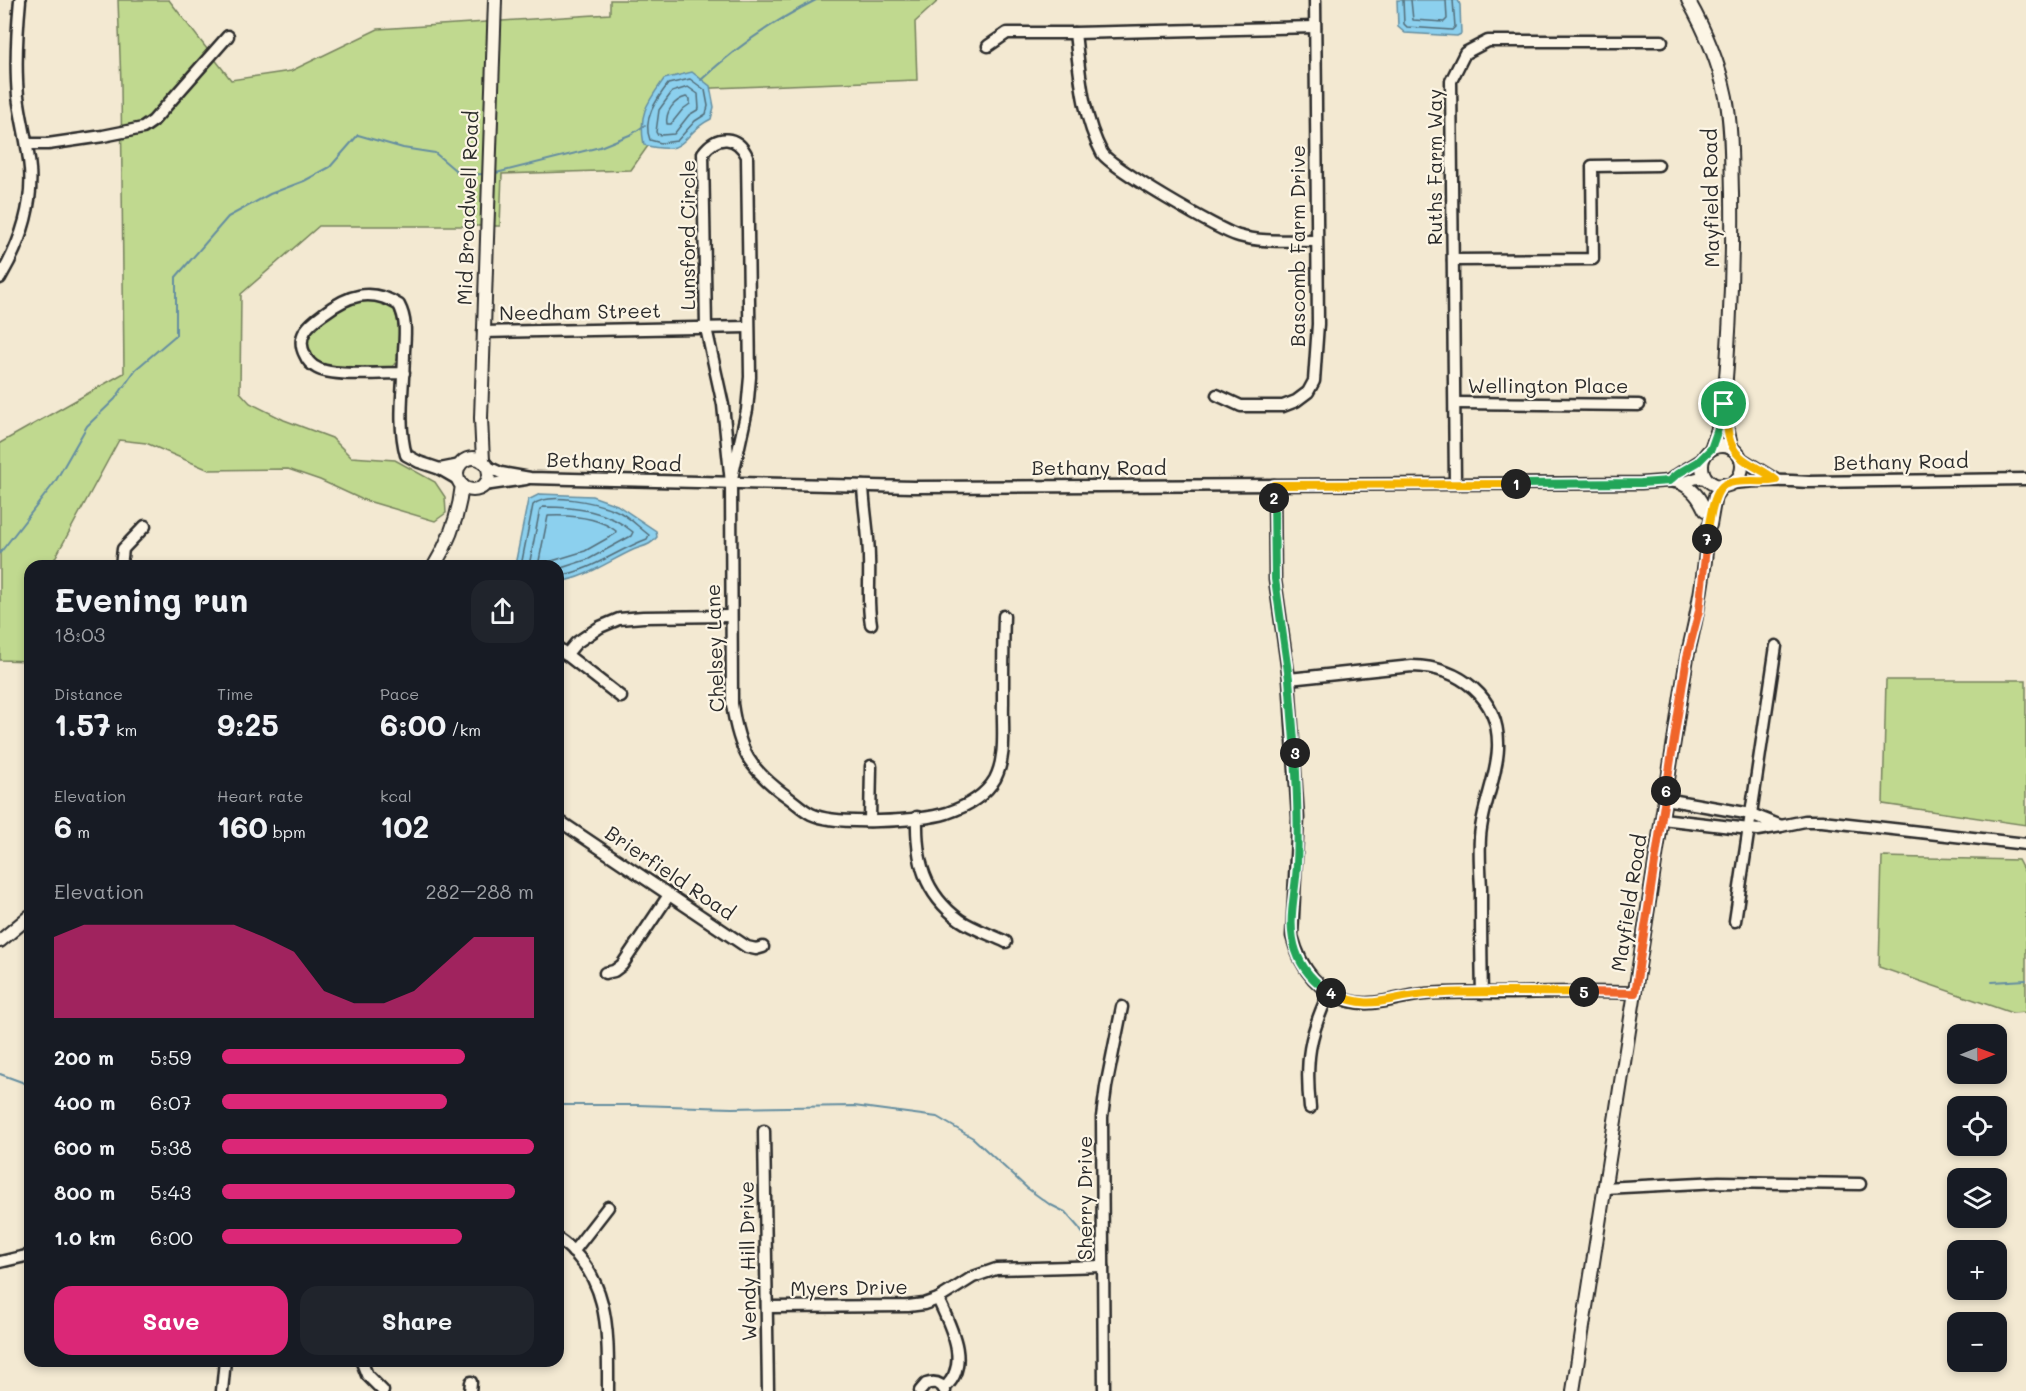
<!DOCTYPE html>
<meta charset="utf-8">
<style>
:root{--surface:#171b24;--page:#20242c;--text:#f1f3f6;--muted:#9ea1a6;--accent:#db2777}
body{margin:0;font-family:Mali,sans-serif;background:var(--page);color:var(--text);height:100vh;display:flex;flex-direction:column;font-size:22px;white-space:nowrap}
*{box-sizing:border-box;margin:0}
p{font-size:20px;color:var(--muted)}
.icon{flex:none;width:33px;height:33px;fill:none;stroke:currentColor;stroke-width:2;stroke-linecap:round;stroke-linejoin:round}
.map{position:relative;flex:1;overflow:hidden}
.details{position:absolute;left:24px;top:560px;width:540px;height:807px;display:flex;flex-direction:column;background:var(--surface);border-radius:18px;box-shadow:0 3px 9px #0003}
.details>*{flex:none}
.needle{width:39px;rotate:89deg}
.fabs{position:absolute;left:1947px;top:1024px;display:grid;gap:12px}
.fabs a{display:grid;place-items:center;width:60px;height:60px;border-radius:12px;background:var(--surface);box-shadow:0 3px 9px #0003;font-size:30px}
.pin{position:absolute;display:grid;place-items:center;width:51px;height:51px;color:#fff;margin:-26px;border:3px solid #fff;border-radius:50%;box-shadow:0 2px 6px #0007}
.km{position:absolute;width:30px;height:30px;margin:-15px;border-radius:50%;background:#222;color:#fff;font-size:16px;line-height:30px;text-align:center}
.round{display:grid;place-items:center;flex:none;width:63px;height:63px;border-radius:18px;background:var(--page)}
.overview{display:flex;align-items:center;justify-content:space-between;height:102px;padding:0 30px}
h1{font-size:33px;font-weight:700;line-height:45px}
.metrics{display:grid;grid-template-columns:repeat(3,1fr);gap:9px;height:102px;padding:6px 30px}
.metrics div{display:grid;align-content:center}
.metrics b{font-size:30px;font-weight:700}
.metrics small{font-size:16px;font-weight:400}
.metrics p{font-size:16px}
.chart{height:168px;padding:12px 30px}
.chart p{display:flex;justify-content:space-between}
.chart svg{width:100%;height:108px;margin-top:6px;fill:var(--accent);opacity:.7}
.button{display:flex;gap:12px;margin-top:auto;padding:12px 30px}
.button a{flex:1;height:69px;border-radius:18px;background:var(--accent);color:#fff;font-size:24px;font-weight:700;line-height:69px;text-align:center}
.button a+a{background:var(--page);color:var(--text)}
ul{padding:0 30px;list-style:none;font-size:20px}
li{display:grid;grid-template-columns:96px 72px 1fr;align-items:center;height:45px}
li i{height:15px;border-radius:8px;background:var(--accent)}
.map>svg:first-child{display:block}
.green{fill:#c0d98f;stroke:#76825d;stroke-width:1.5}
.water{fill:#8cd0ee;stroke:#658ea0;stroke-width:1.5}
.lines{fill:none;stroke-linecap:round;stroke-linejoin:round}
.shore{stroke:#526d79;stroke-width:1.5}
.stream{stroke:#658ea0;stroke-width:2}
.minor-casing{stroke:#2b2b2b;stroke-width:15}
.tertiary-casing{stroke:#2b2b2b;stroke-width:16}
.minor{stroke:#fcf5e5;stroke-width:10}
.tertiary{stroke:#fcf5e5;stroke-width:12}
.split-1-casing{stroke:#fff;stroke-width:12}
.split-2-casing{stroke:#fff;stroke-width:12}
.split-3-casing{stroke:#fff;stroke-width:12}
.split-4-casing{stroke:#fff;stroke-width:12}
.split-5-casing{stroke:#fff;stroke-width:12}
.split-6-casing{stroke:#fff;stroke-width:12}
.split-7-casing{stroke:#fff;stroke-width:12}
.split-8-casing{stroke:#fff;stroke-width:12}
.split-1{stroke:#22a559;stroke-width:8}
.split-2{stroke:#f5b400;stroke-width:8}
.split-3{stroke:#22a559;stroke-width:8}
.split-4{stroke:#22a559;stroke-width:8}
.split-5{stroke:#f5b400;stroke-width:8}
.split-6{stroke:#f0652b;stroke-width:8}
.split-7{stroke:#f0652b;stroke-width:8}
.split-8{stroke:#f5b400;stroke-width:8}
.labels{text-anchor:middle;stroke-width:4.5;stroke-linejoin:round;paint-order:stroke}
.street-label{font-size:20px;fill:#2b2b2b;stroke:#fcf5e5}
</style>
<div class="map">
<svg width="2026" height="1391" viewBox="0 0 2026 1391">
<rect width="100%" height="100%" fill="#f3e9d2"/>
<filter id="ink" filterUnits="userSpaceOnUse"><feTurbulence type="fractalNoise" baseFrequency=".0167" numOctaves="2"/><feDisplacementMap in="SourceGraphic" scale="12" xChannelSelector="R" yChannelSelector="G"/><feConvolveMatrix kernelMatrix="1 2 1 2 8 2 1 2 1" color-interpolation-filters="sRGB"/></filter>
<g filter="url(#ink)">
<!-- green -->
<g class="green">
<path d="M118,0H169L231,80L291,71L378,29L610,14V0H939L915,22L917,80L688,89L631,170L502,174L500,226H319L241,294L240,392L250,403L284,420L332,438L351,457L395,460L435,482L445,497L446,513L435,521L361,499L320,480L288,469L209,470L146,443L119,440L54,560L56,565L30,566V661L0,660V443L124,373L121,84Z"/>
<path d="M358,301H379L393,307C400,324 406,355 391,368L330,366C315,363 308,355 307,339C315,321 339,305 358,301Z"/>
<path d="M1886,680H2026V825L1883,804Z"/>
<path d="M1882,857L2018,860L2026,875V1012L2012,1013L1879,967Z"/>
</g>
<!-- water -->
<g class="water">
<path d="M1397,0H1458L1460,5L1461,34L1457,36L1405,33L1398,27Z"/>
<path d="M692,72L710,86L714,107L711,119C679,134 691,157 644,145C638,114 647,103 664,79Z"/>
<path d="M540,494L592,496L617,505L656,531L657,537C650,546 643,546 633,550C607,562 586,578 558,582V566L515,565L528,500Z"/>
</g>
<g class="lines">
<!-- shore -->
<g class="shore">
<path d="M1403,0L1404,24L1407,27L1452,30L1455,27L1453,0"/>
<path d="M1411,0L1413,20L1444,22L1447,19L1446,0"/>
<path d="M690,79L705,90L708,106L706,114L695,121L677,141L661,143L650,140C642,120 656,100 668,84Z"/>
<path d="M688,87L698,94L699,109L689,115L674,134L662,135L657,134L656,132L659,110L672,92Z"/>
<path d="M686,97L690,99V104L683,109L671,124H667C665,112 674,100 686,97Z"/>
<path d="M521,566L533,505C548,491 597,503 615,510C628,515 638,527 649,535L647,539C617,550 591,571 558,576"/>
<path d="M529,566L540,509L543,507C576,507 607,510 633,532L631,536L589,559L558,569"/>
<path d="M538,566L548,516C570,515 598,517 616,531L615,534L585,551L552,561L544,566"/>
</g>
<!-- stream -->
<g class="stream">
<path d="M701,80C737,46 772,22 816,0"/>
<path d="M496,173L600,147L632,134L645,125"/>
<path d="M0,553L55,482L87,426L115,399L136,369L176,335V277L228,217L270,194L304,181L330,167L358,135L403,148L435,153L461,175L485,174"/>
<path d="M1992,982L2026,980"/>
<path d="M0,1074L30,1085"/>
<path d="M558,1105H637L732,1108L854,1106L937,1117L973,1138L1027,1188L1049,1204L1065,1212L1079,1228L1099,1258"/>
<path d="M1108,1292L1109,1352"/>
</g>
<defs>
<g id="minor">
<path d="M1075,33C1080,75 1082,115 1102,153C1110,167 1220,231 1239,236C1263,243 1292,240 1316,241"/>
<path d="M988,46L1007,33H1075L1315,27"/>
<path d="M27,144H48L103,136L143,128L153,121L228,36"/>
<path d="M1453,260L1593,259L1592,166L1658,165"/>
<path d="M0,278C20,244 33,208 30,169C28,144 21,121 18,96C15,64 17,32 20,0"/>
<path d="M483,332L748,327"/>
<path d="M404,373C384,373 332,377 317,368C311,365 307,360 305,355C295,336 309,324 323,314C348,295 371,287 399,305C407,320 405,335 404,351C404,385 397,423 406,455L419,462L440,469L459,480"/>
<path d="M1217,395L1241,406H1283L1296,401L1308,392L1314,381L1318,324L1315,0"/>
<path d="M1456,403L1639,405"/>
<path d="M1740,458L1776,480"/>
<path d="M488,467L501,473L530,478L913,487L1641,483L1669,481L1681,483L1697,478L1707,479"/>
<path d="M440,469L460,465"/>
<path d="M1669,481C1679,472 1692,467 1704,458"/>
<path d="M731,483L747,410L750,377L747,156C737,135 717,134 703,153L706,328L723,405L731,483L732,704C739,752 750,770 789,798C796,803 803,810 811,814C835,826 921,821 947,813C965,807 985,796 995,779C1007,756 1002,727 1003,703C1003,674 1003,645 1004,616"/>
<path d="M1455,483L1451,81L1465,53L1488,41H1662"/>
<path d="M1732,483C1758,480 1783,480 1809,482L2026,479"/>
<path d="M484,485L526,479"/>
<path d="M1274,485L1275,580L1289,679L1298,818L1292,936C1300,966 1317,992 1349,1001C1375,1008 1399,996 1425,994C1454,991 1483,993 1512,993C1553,992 1594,991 1635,993"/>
<path d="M863,486C864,510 869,534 869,558C870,581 867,602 871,624"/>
<path d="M121,566L123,549L145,526"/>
<path d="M558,648L621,697"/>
<path d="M566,655L576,643L600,627L619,619L643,617L731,616"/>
<path d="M1289,679L1412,666C1459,667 1500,697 1498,748C1497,778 1482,806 1480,837C1479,854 1480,871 1481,888C1481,923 1481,958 1482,993"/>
<path d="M917,817C916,859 923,893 960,920C973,929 992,935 1006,942"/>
<path d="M1662,819L1758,830L1781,826L1751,814L1665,799"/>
<path d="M558,820L747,947L756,949L763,947"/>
<path d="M870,821L871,766"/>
<path d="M1781,826L1805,821H1822L2026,844"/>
<path d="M1735,921L1776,646"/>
<path d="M605,973L614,971L622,965L669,895"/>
<path d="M1310,1108C1305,1061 1309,1035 1329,993"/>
<path d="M764,1131L768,1391"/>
<path d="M1604,1188L1719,1182L1860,1184"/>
<path d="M558,1239C611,1275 608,1334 608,1391"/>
<path d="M573,1252L608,1207"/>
<path d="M0,1262L30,1255"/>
<path d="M938,1299C950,1325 972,1365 944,1388"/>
<path d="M767,1307L908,1306L924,1304L938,1299L973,1277L996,1269L1103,1266"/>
<path d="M361,1360L367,1375L383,1391"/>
<path d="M222,1391L225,1360"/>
<path d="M470,1391L471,1382"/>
<path d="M920,1391L926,1384C935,1381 941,1383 945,1391"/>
<path d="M1104,1391L1102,1117L1106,1087L1122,1007"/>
</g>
<g id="tertiary">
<path d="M1688,0C1705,30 1719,63 1726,97C1732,129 1731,161 1732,193C1733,264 1730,333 1724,404L1726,411V423L1732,449"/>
<circle cx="1722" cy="466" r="20"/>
<path d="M1711,449L1718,429L1720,413"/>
<circle cx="473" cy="474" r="16"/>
<path d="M483,461L481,418L495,0"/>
<path d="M1681,483C1694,490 1699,497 1705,510"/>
<path d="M434,566C450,540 459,515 462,485"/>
<path d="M0,941L30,916"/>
<path d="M1573,1391L1687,657C1698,613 1705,574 1708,528L1710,525L1715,496L1723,485"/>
</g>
</defs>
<!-- minor casing -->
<use href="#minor" class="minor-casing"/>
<!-- tertiary casing -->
<use href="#tertiary" class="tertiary-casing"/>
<!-- minor -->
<use href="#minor" class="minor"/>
<!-- tertiary -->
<use href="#tertiary" class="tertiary"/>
</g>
</g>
<g class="lines" filter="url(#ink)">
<defs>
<path id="split-1" d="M1516,484L1641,483L1669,481L1677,474L1698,462L1711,449L1718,429L1720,410L1724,404"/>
<path id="split-2" d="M1274,498V485L1516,484"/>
<path id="split-3" d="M1274,498L1275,579L1289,679L1295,753"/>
<path id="split-4" d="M1295,753C1297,790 1299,827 1297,864C1296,893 1286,923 1296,951C1302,969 1315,983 1331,993"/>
<path id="split-5" d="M1331,993C1375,1012 1384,997 1426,994C1478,990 1531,993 1584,992"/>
<path id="split-6" d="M1584,992L1635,993L1666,791"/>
<path id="split-7" d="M1666,791L1687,657L1699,611L1707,539"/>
<path id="split-8" d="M1707,539C1708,527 1713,492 1724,485C1731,481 1744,481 1752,481C1761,481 1767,482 1776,480C1758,465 1734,462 1729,437C1726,426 1728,414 1724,404"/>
</defs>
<!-- split-1 casing -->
<use href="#split-1" class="split-1-casing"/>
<!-- split-2 casing -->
<use href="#split-2" class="split-2-casing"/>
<!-- split-3 casing -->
<use href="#split-3" class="split-3-casing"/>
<!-- split-4 casing -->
<use href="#split-4" class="split-4-casing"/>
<!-- split-5 casing -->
<use href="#split-5" class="split-5-casing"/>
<!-- split-6 casing -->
<use href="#split-6" class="split-6-casing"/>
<!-- split-7 casing -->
<use href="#split-7" class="split-7-casing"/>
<!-- split-8 casing -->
<use href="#split-8" class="split-8-casing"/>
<!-- split-1 -->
<use href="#split-1" class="split-1"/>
<!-- split-2 -->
<use href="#split-2" class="split-2"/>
<!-- split-3 -->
<use href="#split-3" class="split-3"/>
<!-- split-4 -->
<use href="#split-4" class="split-4"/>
<!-- split-5 -->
<use href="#split-5" class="split-5"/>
<!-- split-6 -->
<use href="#split-6" class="split-6"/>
<!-- split-7 -->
<use href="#split-7" class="split-7"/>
<!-- split-8 -->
<use href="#split-8" class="split-8"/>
</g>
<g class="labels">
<!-- street labels -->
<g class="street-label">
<text transform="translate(1435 167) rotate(-90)" y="7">Ruths Farm Way</text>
<text transform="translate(1711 198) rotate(-91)" y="7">Mayfield Road</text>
<text transform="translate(468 208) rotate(-88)" y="7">Mid Broadwell Road</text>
<text transform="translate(688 235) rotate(-90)" y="7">Lunsford Circle</text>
<text transform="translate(1298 246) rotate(-90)" y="7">Bascomb Farm Drive</text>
<text transform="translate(580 312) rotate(-1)" y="7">Needham Street</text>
<text x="1548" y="393">Wellington Place</text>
<text transform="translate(614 462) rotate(2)" y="7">Bethany Road</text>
<text transform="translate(1901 462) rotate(-1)" y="7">Bethany Road</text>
<text x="1099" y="475">Bethany Road</text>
<text transform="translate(715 648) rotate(-92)" y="7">Chelsey Lane</text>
<text transform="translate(670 873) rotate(34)" y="7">Brierfield Road</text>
<text transform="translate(1629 903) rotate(-81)" y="7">Mayfield Road</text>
<text transform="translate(1085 1198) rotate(-90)" y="7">Sherry Drive</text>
<text transform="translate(748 1261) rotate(-91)" y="7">Wendy Hill Drive</text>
<text transform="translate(849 1288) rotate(-1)" y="7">Myers Drive</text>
</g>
</g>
</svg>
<div class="fabs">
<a><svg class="needle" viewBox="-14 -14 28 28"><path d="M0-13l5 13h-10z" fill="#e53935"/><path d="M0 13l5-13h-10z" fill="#9ea1a6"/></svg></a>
<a><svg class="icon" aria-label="locate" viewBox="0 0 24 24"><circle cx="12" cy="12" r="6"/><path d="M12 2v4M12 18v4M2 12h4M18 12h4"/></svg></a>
<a><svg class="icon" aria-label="layers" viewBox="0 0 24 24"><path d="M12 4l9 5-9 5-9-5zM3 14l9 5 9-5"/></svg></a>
<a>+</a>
<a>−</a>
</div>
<div class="pin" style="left:1724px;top:404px;background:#1e9e55"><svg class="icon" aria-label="arrive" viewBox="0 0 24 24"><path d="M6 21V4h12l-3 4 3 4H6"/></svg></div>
<b class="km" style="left:1516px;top:484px">1</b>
<b class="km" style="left:1274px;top:498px">2</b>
<b class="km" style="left:1295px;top:753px">3</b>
<b class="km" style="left:1331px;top:993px">4</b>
<b class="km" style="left:1584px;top:992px">5</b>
<b class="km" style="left:1666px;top:791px">6</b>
<b class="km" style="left:1707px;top:539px">7</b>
<section class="details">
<div class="overview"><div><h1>Evening run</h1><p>18:03</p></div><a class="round"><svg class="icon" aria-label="share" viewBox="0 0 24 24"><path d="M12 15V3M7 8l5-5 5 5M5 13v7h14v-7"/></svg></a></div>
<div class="metrics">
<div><p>Distance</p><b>1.57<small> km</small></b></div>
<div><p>Time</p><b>9:25</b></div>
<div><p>Pace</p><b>6:00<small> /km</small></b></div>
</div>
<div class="metrics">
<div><p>Elevation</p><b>6<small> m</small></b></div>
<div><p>Heart rate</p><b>160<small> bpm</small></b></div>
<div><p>kcal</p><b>102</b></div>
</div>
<div class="chart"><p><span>Elevation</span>282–288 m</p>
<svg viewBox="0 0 160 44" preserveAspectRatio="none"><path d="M0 44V11L10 6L20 6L30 6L40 6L50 6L60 6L70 11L80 17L90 33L100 38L110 38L120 33L130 22L140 11L150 11L160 11V44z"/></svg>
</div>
<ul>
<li><b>200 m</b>5:59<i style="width:78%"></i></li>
<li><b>400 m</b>6:07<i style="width:72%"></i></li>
<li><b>600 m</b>5:38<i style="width:100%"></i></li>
<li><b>800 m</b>5:43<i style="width:94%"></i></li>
<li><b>1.0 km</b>6:00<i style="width:77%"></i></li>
</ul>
<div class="button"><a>Save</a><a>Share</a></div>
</section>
</div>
